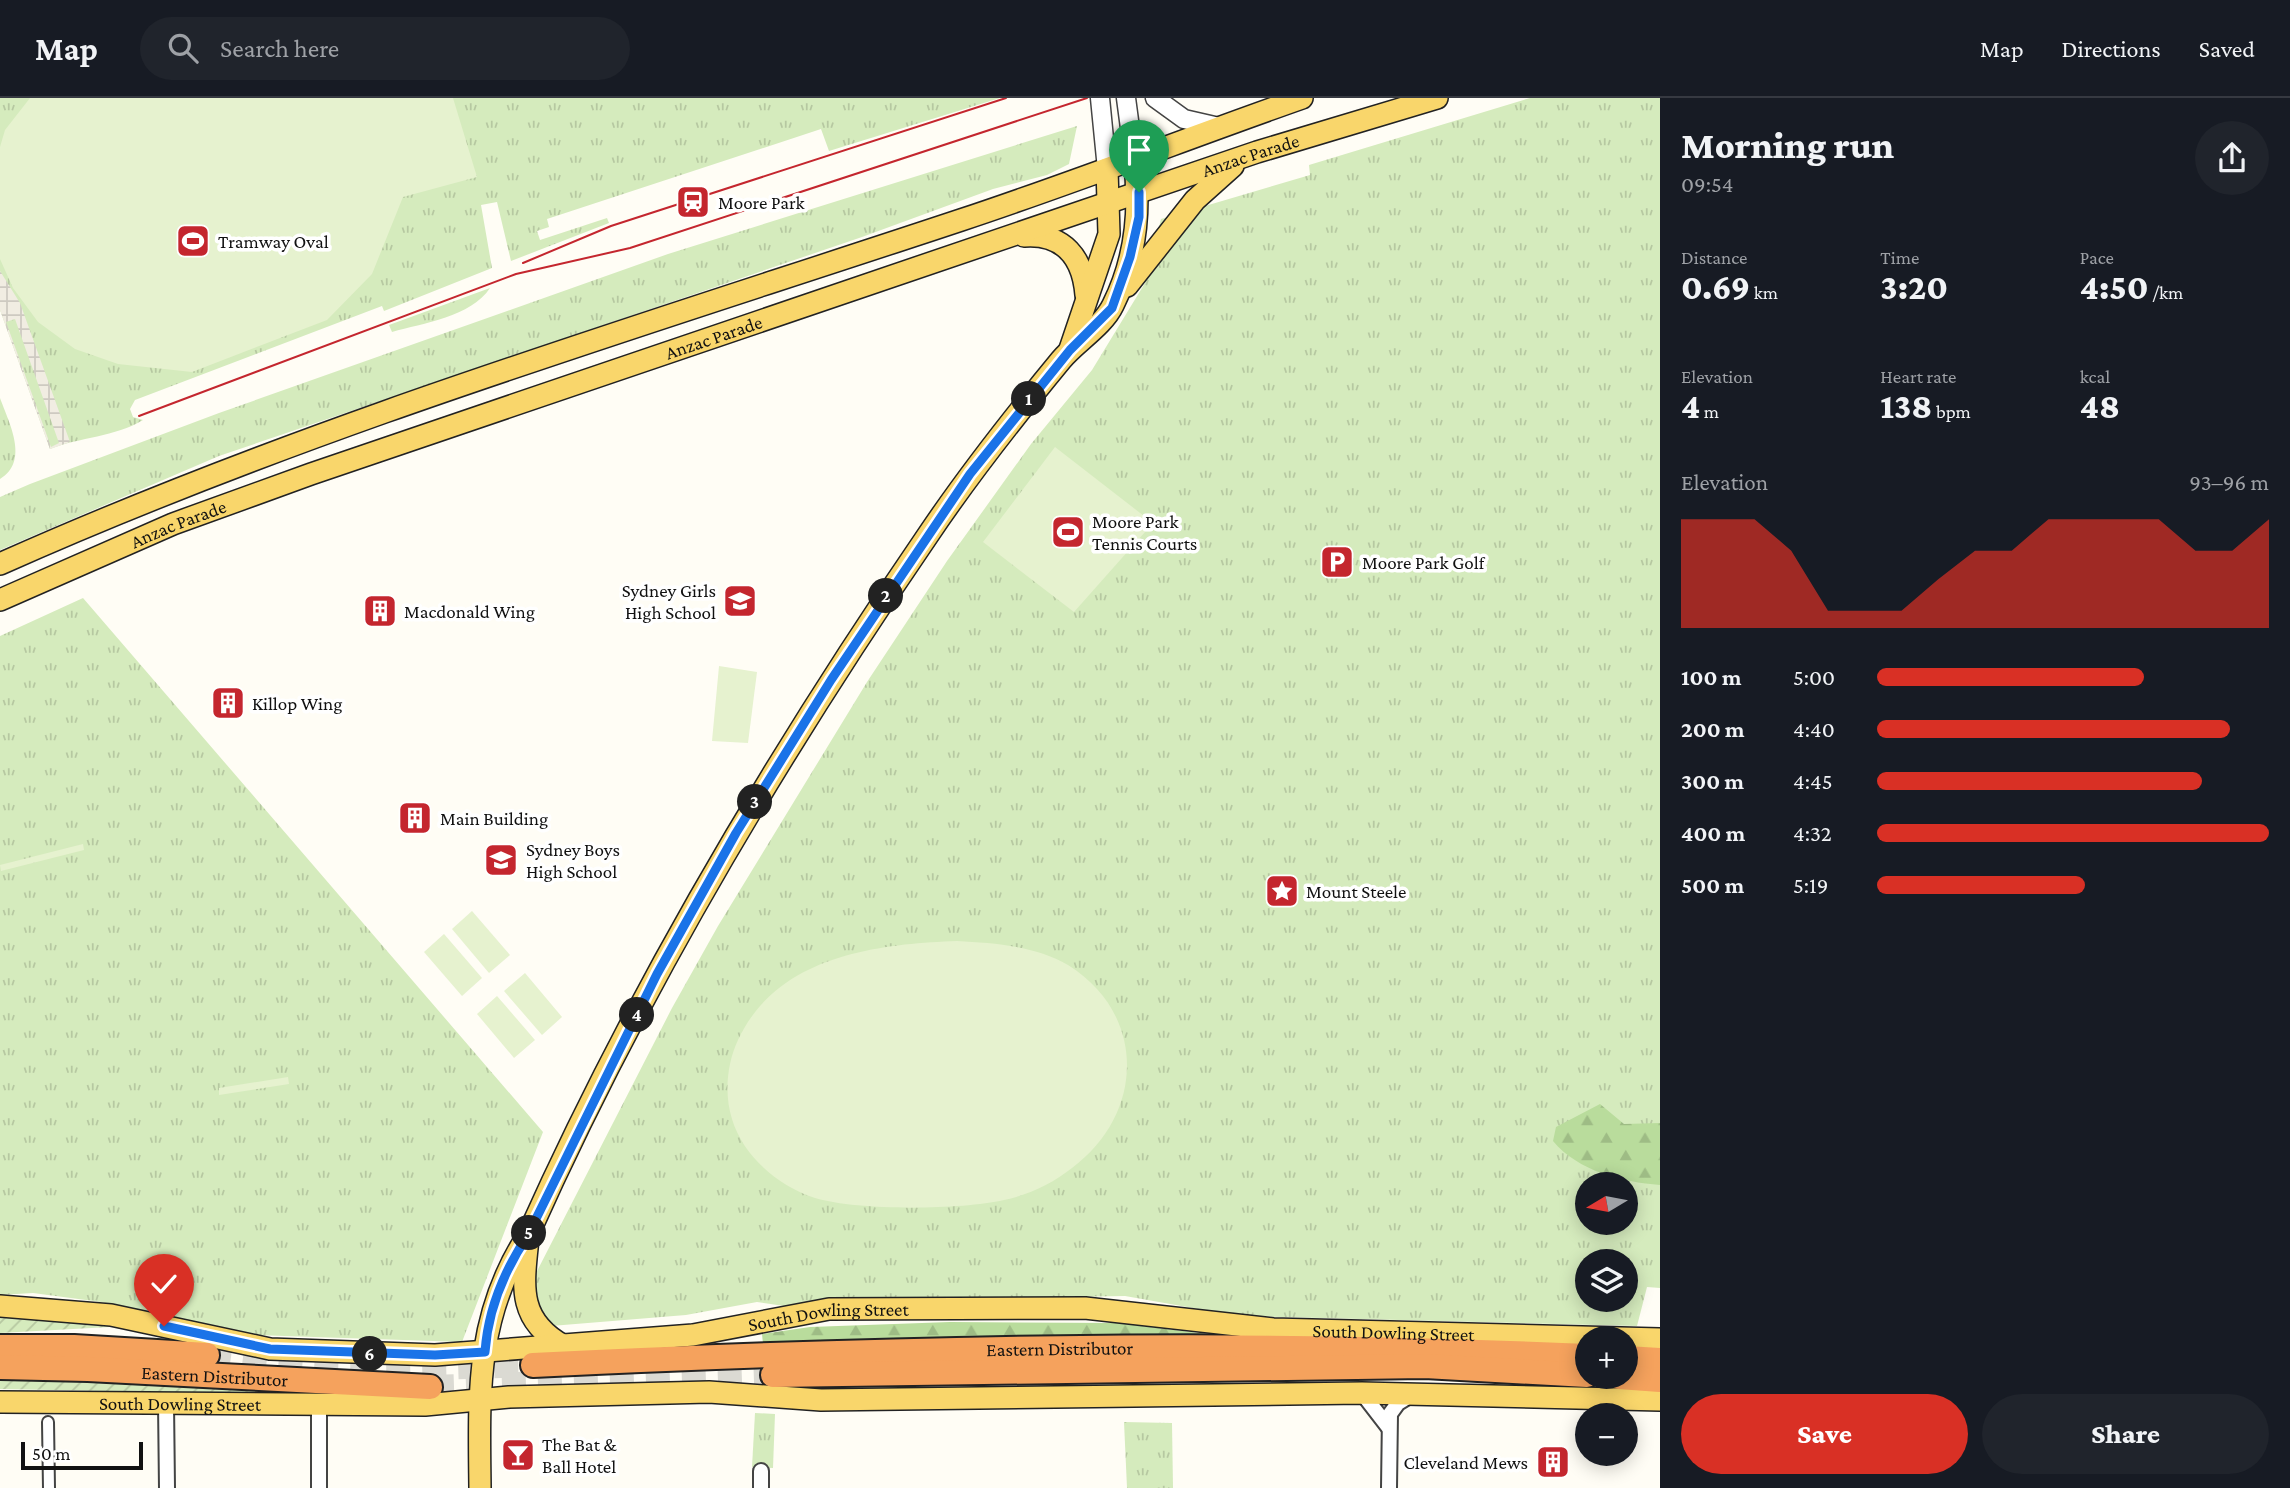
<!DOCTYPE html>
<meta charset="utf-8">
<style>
:root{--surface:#171b24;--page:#20242c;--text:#f1f3f6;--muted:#9ea1a6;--line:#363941;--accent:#d93025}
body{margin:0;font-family:"Crimson Pro",serif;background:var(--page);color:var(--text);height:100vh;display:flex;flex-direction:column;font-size:26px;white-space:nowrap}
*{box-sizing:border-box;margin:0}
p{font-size:23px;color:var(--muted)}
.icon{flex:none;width:38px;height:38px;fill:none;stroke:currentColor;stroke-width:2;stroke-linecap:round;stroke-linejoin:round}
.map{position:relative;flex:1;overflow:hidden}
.sheet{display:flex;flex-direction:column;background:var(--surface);width:630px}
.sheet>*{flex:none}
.needle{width:46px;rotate:260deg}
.tools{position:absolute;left:1575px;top:1074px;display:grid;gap:14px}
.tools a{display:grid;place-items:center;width:63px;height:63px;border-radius:50%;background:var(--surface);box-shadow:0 4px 18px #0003;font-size:35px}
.scale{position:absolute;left:21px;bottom:18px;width:122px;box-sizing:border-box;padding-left:7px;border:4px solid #111;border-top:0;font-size:19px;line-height:24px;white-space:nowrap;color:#111;-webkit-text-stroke:5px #fff;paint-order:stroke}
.pin{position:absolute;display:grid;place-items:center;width:60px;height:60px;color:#fff;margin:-72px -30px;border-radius:50% 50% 50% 0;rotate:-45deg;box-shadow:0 0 7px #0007}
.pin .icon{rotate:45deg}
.km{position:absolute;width:35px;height:35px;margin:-18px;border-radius:50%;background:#222;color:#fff;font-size:19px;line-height:35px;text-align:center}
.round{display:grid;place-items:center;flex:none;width:74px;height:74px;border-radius:37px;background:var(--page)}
.summary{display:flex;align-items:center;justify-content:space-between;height:119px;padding:0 21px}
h1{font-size:38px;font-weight:800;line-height:52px}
.metrics{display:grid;grid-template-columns:repeat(3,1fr);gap:10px;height:119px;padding:7px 21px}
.metrics div{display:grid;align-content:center}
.metrics b{font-size:35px;font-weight:800}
.metrics small{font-size:19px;font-weight:400}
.metrics p{font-size:19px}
.chart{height:196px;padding:14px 21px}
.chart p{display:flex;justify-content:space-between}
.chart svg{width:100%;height:126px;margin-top:7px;fill:var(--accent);opacity:.7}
.action{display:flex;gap:14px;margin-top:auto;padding:14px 21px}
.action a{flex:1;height:80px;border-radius:42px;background:var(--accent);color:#fff;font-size:28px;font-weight:800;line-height:80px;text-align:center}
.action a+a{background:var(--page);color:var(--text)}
ul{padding:0 21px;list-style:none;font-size:23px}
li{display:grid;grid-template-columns:112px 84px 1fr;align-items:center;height:52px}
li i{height:18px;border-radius:9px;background:var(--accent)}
header{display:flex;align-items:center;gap:42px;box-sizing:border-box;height:98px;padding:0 35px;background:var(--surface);border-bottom:2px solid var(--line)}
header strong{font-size:33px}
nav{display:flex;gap:38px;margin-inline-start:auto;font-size:24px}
.search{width:490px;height:63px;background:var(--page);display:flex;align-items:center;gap:18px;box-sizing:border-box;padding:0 24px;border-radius:38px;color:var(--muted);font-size:26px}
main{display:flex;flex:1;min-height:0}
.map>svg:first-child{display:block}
.grass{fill:url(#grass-tufts);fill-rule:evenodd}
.forest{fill:url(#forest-firs)}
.garden{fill:url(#garden-furrows)}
.pitch{fill:#e6f2cf}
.plaza{fill:url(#plaza-grid);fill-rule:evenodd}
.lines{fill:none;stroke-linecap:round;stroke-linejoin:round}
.motorway-tunnel{stroke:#dbdad3;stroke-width:24;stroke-dasharray:24 12;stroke-linecap:butt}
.pedestrian-casing{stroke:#444;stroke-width:14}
.minor-casing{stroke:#444;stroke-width:18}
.tertiary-casing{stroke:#444;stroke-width:21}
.primary-casing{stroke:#222;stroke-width:24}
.motorway-casing{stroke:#222;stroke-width:28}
.pedestrian{stroke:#fff;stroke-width:10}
.minor{stroke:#fff;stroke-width:14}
.tertiary{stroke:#fff;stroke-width:18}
.primary{stroke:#f9d66b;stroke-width:21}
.motorway{stroke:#f5a25d;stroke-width:24}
.tram{stroke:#c4262e;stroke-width:2}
.route-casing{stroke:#fff;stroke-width:14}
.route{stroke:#1a73e8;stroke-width:9}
.labels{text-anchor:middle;stroke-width:7;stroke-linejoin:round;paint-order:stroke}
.street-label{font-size:19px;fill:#111;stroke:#fff}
.poi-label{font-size:19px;fill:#111;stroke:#fff;text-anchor:start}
</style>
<header>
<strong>Map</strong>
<div class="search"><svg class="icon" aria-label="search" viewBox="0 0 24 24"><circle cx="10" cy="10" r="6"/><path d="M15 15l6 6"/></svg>Search here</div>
<nav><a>Map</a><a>Directions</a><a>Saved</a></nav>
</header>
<main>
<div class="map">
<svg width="1660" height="1390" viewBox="0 0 1660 1390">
<defs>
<pattern id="grass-tufts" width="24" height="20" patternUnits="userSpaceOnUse" patternTransform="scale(1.75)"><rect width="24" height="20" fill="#d5ebbd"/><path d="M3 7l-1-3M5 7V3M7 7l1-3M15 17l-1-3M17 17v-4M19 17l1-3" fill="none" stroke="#b6c8a1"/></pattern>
<pattern id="forest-firs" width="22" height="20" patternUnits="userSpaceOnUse" patternTransform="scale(1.75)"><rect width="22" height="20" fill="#b9dc9c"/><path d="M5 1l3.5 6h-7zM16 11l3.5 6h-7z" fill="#9ebc85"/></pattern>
<pattern id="garden-furrows" width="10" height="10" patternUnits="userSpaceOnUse" patternTransform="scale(1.75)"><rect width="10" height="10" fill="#d5ebbd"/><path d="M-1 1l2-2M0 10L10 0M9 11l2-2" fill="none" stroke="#b6c8a1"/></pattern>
<pattern id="plaza-grid" width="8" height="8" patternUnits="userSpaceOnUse" patternTransform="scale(1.75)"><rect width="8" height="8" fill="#f1ede2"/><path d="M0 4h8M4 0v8" fill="none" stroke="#cecac1"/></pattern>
</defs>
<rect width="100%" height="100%" fill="#fffdf5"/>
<!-- grass -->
<g class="grass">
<path d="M0,0H1000L829,53L821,31L547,121L549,129L537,133L540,142L607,120L609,125L511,163L497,104L481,107L492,170L384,213L382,208L135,302L130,311L133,319L143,322C115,339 80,339 50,351L0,212Z"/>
<path d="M1530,0H1660V1190L1647,1189L1637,1228L1238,1218L1125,1198L857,1203L784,1208L757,1204L686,1217L551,1228L536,1207L534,1179L672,910L718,828L867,584L947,463L1031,346L1092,272L1145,185L1161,121L1310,77L1309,67ZM1587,1087H1626V1125H1587ZM1587,1164H1626V1202H1587Z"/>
<path d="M1077,28L1069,66L1047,77L993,91L862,139L219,358L0,452V399L30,386L219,315L668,156Z"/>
<path d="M490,190C471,219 423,225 392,234L389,227Z"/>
<path d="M0,300C9,325 30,363 0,381Z"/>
<path d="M83,500L543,1034L462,1244L255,1237L101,1204L33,1195L0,1197V538Z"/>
<path d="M755,1315L775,1316L773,1370L752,1369Z"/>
<path d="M1124,1324L1172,1325L1173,1390H1127Z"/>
</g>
<!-- forest -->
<g class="forest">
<path d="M1600,1006L1624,1026L1660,1025V1087C1622,1084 1578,1073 1553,1043L1556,1029Z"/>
<path d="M950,1224L1118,1225L1223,1238L763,1246L762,1236L810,1229Z"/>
</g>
<!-- garden -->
<g class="garden">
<path d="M0,1219L110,1224V1229L0,1235Z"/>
<path d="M0,1280L112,1282L312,1293L313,1297L0,1291Z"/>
</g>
<!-- pitch -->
<g class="pitch">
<path d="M30,0H453L477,79L403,99L372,176L327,222L192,274L118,266L75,251L38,224L13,190L0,161V49L5,32Z"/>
<path d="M1055,349L1153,425L1074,514L983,444Z"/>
<path d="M719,568L757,574L748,645L712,643Z"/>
<path d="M83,746L84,752L1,773L0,767Z"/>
<path d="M472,813L510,857L489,875L452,831Z"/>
<path d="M444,836L482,880L462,898L424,854Z"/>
<path d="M957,843C994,845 1036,848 1068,867C1147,916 1145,1016 1072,1070C1053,1085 1029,1097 1004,1102C959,1112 859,1113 815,1100C778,1088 743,1058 732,1021C724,996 727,965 738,942C777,858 876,846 957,843Z"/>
<path d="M525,875L562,919L542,937L504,893Z"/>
<path d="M497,898L535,942L514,960L477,916Z"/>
<path d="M288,979L289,986L219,997V990Z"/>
</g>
<!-- plaza -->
<path class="plaza" d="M0,173L20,205L70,344L50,351L0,212ZM15,221L59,345L51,349L6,224Z"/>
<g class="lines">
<!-- motorway-tunnel -->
<g class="motorway-tunnel">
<path d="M207,1257C315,1277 424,1270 533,1267"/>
<path d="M430,1289L773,1277"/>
</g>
<defs>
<path id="pedestrian" d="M48,1324L49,1390"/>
<g id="minor">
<path d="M1362,1295L1389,1330"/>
<path d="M166,1305L167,1390"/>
<path d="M319,1305V1390"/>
<path d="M761,1373V1390"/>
<path d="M1389,1390L1390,1316L1398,1305L1411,1297"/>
</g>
<g id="tertiary">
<path d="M1100,0L1107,71"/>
<path d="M1126,0L1134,60"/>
<path d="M1155,0L1184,21L1219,29"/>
</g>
<g id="primary">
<path d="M1024,138C1064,135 1083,160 1086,197"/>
<path d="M1127,188L1195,102L1233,68"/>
<path d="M1070,251L1109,136L1107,71"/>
<path d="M0,466C311,327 639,229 961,122C1076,84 1188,40 1302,0"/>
<path id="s1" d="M0,502L173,426L311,376L1257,54L1437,0"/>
<path d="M528,1141C523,1188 517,1222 564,1248"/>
<path id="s2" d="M0,1208L111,1217L270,1251L435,1257L693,1237L829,1211L1085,1210L1273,1231L1660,1241"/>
<path id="s3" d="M0,1304L425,1307L509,1299L709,1294L821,1302L1362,1295L1660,1302"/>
<path d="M480,1390C479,1297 475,1218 528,1137C638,891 776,659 928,437C969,376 1014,319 1061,262C1076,244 1103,228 1113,207C1136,161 1141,111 1134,60"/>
</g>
<g id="motorway">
<path d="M0,1249H74L207,1257"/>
<path d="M1626,1260L1660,1262"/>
<path id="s4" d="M533,1267C884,1250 1236,1242 1587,1258"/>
<path id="s5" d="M0,1269L88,1271L430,1289"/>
<path d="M773,1277L1425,1268L1587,1277"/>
<path d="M1619,1279L1660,1282"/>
</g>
</defs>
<!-- pedestrian casing -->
<use href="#pedestrian" class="pedestrian-casing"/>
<!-- minor casing -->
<use href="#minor" class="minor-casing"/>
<!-- tertiary casing -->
<use href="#tertiary" class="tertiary-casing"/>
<!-- primary casing -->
<use href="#primary" class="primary-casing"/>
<!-- motorway casing -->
<use href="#motorway" class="motorway-casing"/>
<!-- pedestrian -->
<use href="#pedestrian" class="pedestrian"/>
<!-- minor -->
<use href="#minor" class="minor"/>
<!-- tertiary -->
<use href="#tertiary" class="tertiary"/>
<!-- primary -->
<use href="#primary" class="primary"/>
<!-- motorway -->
<use href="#motorway" class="motorway"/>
<!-- tram -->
<g class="tram">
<path d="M523,165L611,128L1006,0"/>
<path d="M139,318L516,176L630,150L1087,0"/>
</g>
</g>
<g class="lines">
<defs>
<path id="route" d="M164,1228L270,1251L435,1257L485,1254C488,1211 504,1173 528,1137L657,876L736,735L831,582L970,376L1070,252L1112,210L1130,159L1139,119V94"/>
</defs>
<!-- route casing -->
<use href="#route" class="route-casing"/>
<!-- route -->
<use href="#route" class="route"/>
</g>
<!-- icons -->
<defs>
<symbol id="station-square" viewBox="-11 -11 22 22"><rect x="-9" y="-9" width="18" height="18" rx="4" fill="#c4262e" stroke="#fff"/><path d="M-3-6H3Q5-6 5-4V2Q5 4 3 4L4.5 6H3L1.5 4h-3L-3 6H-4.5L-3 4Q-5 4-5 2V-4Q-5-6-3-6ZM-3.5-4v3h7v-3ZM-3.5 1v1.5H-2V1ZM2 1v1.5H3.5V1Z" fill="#fff"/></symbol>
<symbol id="stadium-square" viewBox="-11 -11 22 22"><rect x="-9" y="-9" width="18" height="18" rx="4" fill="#c4262e" stroke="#fff"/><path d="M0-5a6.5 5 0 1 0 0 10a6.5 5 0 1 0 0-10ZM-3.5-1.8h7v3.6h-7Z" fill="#fff"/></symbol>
<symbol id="parking-square" viewBox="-11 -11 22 22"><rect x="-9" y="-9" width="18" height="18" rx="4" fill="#c4262e" stroke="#fff"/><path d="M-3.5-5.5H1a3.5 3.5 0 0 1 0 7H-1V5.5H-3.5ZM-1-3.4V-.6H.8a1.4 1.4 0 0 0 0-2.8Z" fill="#fff"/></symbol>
<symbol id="school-square" viewBox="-11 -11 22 22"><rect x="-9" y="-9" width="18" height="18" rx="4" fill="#c4262e" stroke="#fff"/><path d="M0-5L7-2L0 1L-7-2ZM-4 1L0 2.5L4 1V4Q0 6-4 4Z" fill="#fff"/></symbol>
<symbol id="building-square" viewBox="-11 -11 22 22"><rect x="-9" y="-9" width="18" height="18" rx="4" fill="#c4262e" stroke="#fff"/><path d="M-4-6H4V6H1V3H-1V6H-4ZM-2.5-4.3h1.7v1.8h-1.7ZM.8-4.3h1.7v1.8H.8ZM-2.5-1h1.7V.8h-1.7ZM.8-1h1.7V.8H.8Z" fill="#fff"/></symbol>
<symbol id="sight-square" viewBox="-11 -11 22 22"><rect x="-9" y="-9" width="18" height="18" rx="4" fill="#c4262e" stroke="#fff"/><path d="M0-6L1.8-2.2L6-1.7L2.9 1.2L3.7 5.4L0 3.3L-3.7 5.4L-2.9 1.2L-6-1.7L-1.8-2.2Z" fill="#fff"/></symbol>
<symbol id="bar-square" viewBox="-11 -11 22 22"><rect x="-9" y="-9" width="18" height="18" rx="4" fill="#c4262e" stroke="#fff"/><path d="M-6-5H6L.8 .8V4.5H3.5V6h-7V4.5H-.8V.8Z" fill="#fff"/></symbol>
</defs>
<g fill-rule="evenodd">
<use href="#station-square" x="674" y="85" width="38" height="38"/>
<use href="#stadium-square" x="174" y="124" width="38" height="38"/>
<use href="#stadium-square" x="1049" y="415" width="38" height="38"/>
<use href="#parking-square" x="1318" y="445" width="38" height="38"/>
<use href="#school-square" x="721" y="484" width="38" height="38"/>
<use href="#building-square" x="361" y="494" width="38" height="38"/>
<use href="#building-square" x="209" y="586" width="38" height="38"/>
<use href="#building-square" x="396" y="701" width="38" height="38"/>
<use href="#school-square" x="482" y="743" width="38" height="38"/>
<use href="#sight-square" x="1263" y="774" width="38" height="38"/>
<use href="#bar-square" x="499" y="1338" width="38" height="38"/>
<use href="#building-square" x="1534" y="1345" width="38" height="38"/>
</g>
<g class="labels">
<!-- street labels -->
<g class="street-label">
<text dy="7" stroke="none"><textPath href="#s1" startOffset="1328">Anzac Parade</textPath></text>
<text dy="7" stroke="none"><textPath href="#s1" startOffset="761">Anzac Parade</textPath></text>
<text dy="7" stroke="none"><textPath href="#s1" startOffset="194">Anzac Parade</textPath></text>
<text dy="7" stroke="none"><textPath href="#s2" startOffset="835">South Dowling Street</textPath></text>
<text dy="7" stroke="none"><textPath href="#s2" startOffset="1402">South Dowling Street</textPath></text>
<text dy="7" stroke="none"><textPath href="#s4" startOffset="527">Eastern Distributor</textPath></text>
<text dy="7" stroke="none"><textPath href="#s5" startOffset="215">Eastern Distributor</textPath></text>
<text dy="7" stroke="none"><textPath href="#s3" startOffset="180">South Dowling Street</textPath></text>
</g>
<!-- poi labels -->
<g class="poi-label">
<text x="718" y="111">Moore Park</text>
<text x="218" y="150">Tramway Oval</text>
<text x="1092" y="430">Moore Park<tspan x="1092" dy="22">Tennis Courts</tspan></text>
<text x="1362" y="471">Moore Park Golf</text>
<text x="716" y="499" text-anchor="end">Sydney Girls<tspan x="716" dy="22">High School</tspan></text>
<text x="404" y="520">Macdonald Wing</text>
<text x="252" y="612">Killop Wing</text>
<text x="440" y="727">Main Building</text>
<text x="526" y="758">Sydney Boys<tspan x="526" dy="22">High School</tspan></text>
<text x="1306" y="800">Mount Steele</text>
<text x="542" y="1353">The Bat &amp;<tspan x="542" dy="22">Ball Hotel</tspan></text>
<text x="1528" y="1371" text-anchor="end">Cleveland Mews</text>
</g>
</g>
</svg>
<div class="tools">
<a><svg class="needle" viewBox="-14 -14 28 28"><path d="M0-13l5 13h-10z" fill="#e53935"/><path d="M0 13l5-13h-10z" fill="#9ea1a6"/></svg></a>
<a><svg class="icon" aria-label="layers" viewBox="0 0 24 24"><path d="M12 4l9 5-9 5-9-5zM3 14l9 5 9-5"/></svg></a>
<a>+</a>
<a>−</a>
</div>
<div class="scale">50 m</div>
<div class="pin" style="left:1139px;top:94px;background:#1e9e55"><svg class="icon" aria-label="arrive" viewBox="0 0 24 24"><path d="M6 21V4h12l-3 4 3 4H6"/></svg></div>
<div class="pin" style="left:164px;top:1228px;background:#d93025"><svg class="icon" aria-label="check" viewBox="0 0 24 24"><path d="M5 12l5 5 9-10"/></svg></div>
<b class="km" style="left:1029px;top:301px">1</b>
<b class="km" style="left:886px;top:498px">2</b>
<b class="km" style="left:755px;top:704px">3</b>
<b class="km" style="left:637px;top:917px">4</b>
<b class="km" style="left:529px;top:1135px">5</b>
<b class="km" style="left:370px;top:1256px">6</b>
</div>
<section class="sheet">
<div class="summary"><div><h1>Morning run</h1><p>09:54</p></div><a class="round"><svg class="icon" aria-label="share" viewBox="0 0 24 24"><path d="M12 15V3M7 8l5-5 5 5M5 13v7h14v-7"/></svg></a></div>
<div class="metrics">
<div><p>Distance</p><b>0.69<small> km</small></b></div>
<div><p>Time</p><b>3:20</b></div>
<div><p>Pace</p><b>4:50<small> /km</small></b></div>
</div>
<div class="metrics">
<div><p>Elevation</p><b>4<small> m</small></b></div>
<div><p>Heart rate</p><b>138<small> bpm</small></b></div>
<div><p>kcal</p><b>48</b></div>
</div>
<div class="chart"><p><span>Elevation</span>93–96 m</p>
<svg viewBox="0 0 160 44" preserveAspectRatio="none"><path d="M0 44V6L10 6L20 6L30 17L40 38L50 38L60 38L70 27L80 17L90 17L100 6L110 6L120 6L130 6L140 17L150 17L160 6V44z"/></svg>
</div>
<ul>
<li><b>100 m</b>5:00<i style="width:68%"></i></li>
<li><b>200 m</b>4:40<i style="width:90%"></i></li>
<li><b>300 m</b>4:45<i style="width:83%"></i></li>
<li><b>400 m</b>4:32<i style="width:100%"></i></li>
<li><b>500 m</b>5:19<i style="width:53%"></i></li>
</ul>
<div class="action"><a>Save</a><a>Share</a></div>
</section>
</main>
